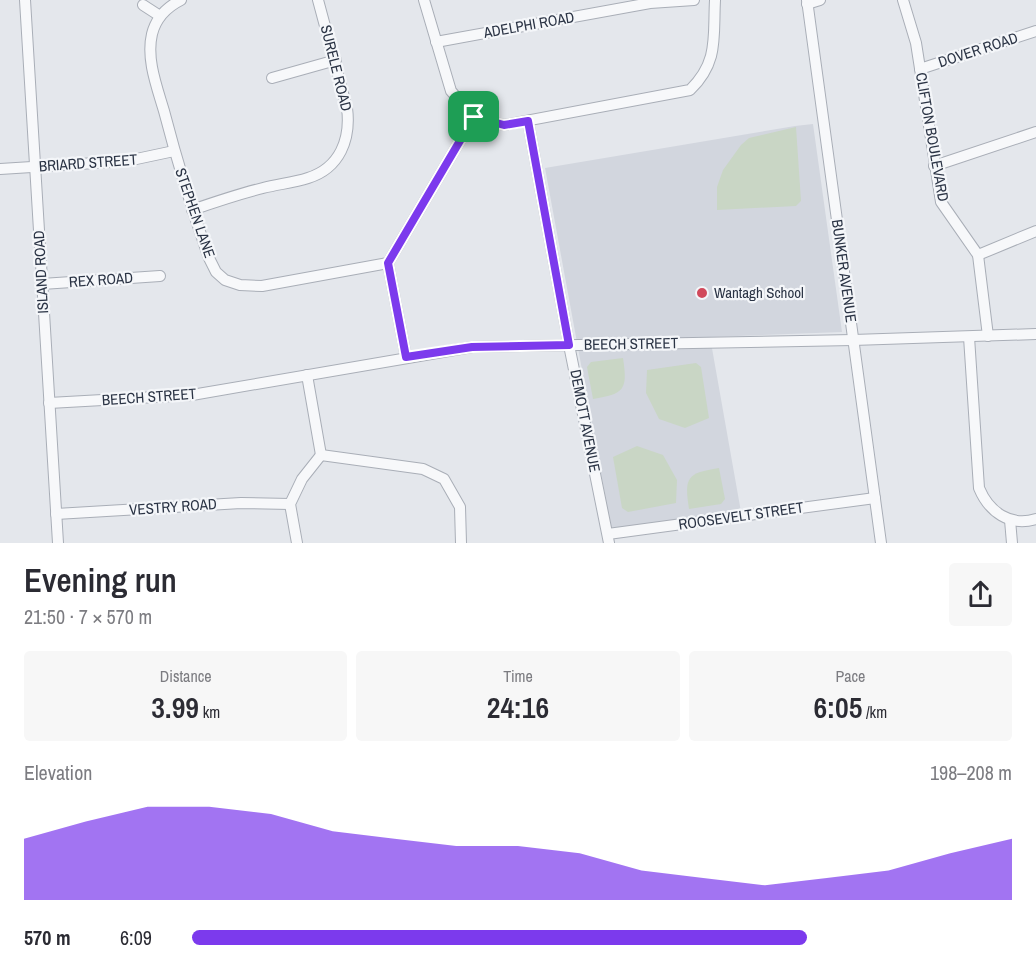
<!DOCTYPE html>
<meta charset="utf-8">
<style>
:root{--surface:#fff;--page:#f7f7f7;--text:#2b2b33;--muted:#7c7c81;--accent:#7c3aed}
body{margin:0;font-family:"Archivo Narrow",sans-serif;background:var(--page);color:var(--text);height:100vh;display:flex;flex-direction:column;font-size:22px;white-space:nowrap}
*{box-sizing:border-box;margin:0}
p{font-size:20px;color:var(--muted)}
.icon{flex:none;width:33px;height:33px;fill:none;stroke:currentColor;stroke-width:2;stroke-linecap:round;stroke-linejoin:round}
.map{position:relative;height:543px;overflow:hidden}
.drawer{display:flex;flex-direction:column;background:var(--surface);flex:1}
.drawer>*{flex:none}
.pin{position:absolute;display:grid;place-items:center;width:51px;height:51px;color:#fff;margin:-26px;border-radius:12px;box-shadow:0 3px 9px #0006}
.round{display:grid;place-items:center;flex:none;width:63px;height:63px;border-radius:6px;background:var(--page)}
.overview{display:flex;align-items:center;justify-content:space-between;height:102px;padding:0 24px}
h1{font-size:33px;font-weight:600;line-height:45px}
.metrics{display:grid;grid-template-columns:repeat(3,1fr);gap:9px;height:102px;padding:6px 24px}
.metrics div{display:grid;align-content:center;border-radius:6px;background:var(--page);text-align:center}
.metrics b{font-size:30px;font-weight:600}
.metrics small{font-size:16px;font-weight:400}
.metrics p{font-size:16px}
.chart{height:168px;padding:12px 24px}
.chart p{display:flex;justify-content:space-between}
.chart svg{width:100%;height:108px;margin-top:6px;fill:var(--accent);opacity:.7}
ul{padding:0 24px;list-style:none;font-size:20px}
li{display:grid;grid-template-columns:96px 72px 1fr;align-items:center;height:45px}
li i{height:15px;border-radius:8px;background:var(--accent)}
.map>svg:first-child{display:block}
.built{fill:#d2d6de}
.green{fill:#c9d6c5}
.lines{fill:none;stroke-linecap:round;stroke-linejoin:round}
.minor-casing{stroke:#a9aeb7;stroke-width:12}
.minor{stroke:#f7f8fa;stroke-width:10}
.route-casing{stroke:#fff;stroke-width:12}
.route{stroke:#7c3aed;stroke-width:8}
.poi-dot{fill:#d1495b;stroke:#f4f6f9;stroke-width:2}
.labels{text-anchor:middle;stroke-width:4.5;stroke-linejoin:round;paint-order:stroke}
.street-label{font-size:15px;fill:#2b3445;stroke:#f4f6f9}
.poi-label{font-size:15px;fill:#2b3445;stroke:#f4f6f9;text-anchor:start}
</style>
<div class="map">
<svg width="1036" height="543" viewBox="0 0 1036 543">
<rect width="100%" height="100%" fill="#e4e7ec"/>
<!-- built -->
<path class="built" d="M813,124L842,332L710,337L741,512L611,528L545,168L795,126Z"/>
<!-- green -->
<g class="green">
<path d="M796,127L801,201L796,206L717,210V187L723,170L741,145L749,138Z"/>
<path d="M623,358C628,390 624,394 593,399L587,367L591,362Z"/>
<path d="M696,363L701,367L709,418L685,428L659,419L646,393L647,370Z"/>
<path d="M637,446L663,455L677,480L676,503L628,512L622,508L613,457Z"/>
<path d="M719,468L725,499L721,504L689,509C684,477 687,473 719,468Z"/>
</g>
<g class="lines">
<defs>
<g id="minor">
<path d="M25,0L58,543"/>
<path d="M181,0C167,7 156,18 152,34C146,59 157,87 164,111C177,161 192,210 209,258L216,272L225,280L240,285L262,286L388,263"/>
<path d="M424,0L451,91L474,117"/>
<path d="M807,0L881,543"/>
<path d="M903,0L916,43L941,202L978,255L988,336"/>
<path d="M807,4L820,0"/>
<path d="M143,5L160,16"/>
<path d="M436,42L650,3L694,0"/>
<path d="M920,69L1036,31"/>
<path d="M272,78L336,60"/>
<path d="M474,117L504,125L690,90C719,62 713,37 715,0"/>
<path d="M528,121L569,345L609,543"/>
<path d="M934,166L1036,132"/>
<path d="M0,169L127,161L174,151"/>
<path d="M192,210C215,202 239,194 263,188C278,184 293,183 308,178C340,168 351,139 347,108L318,0"/>
<path d="M978,255L1036,231"/>
<path d="M42,284L160,276"/>
<path d="M969,337L979,488C989,512 1010,527 1036,519"/>
<path d="M406,357L388,263L474,117"/>
<path d="M307,375L321,455"/>
<path d="M49,403L192,395L472,347L853,340L1036,334"/>
<path d="M321,455L423,469L444,479L460,507L461,543"/>
<path d="M56,514L241,503L290,504"/>
<path d="M1010,520L1012,543"/>
<path d="M608,534L875,498"/>
<path d="M297,543L290,504L302,479L321,455"/>
</g>
</defs>
<!-- minor casing -->
<use href="#minor" class="minor-casing"/>
<!-- minor -->
<use href="#minor" class="minor"/>
</g>
<g class="lines">
<defs>
<path id="route" d="M474,117L504,125L528,121L569,345L472,347L406,357L388,263Z"/>
</defs>
<!-- route casing -->
<use href="#route" class="route-casing"/>
<!-- route -->
<use href="#route" class="route"/>
</g>
<!-- markers -->
<circle class="poi-dot" cx="702" cy="293" r="6"/>
<g class="labels">
<!-- street labels -->
<g class="street-label">
<text transform="translate(529 25) rotate(-10)" y="5">ADELPHI ROAD</text>
<text transform="translate(978 50) rotate(-18)" y="5">DOVER ROAD</text>
<text transform="translate(336 68) rotate(76)" y="5">SURELE ROAD</text>
<text transform="translate(932 137) rotate(80)" y="5">CLIFTON BOULEVARD</text>
<text transform="translate(88 163) rotate(-4)" y="5">BRIARD STREET</text>
<text transform="translate(195 213) rotate(71)" y="5">STEPHEN LANE</text>
<text transform="translate(844 271) rotate(82)" y="5">BUNKER AVENUE</text>
<text transform="translate(41 272) rotate(-93)" y="5">ISLAND ROAD</text>
<text transform="translate(101 280) rotate(-4)" y="5">REX ROAD</text>
<text transform="translate(631 344) rotate(-1)" y="5">BEECH STREET</text>
<text transform="translate(149 397) rotate(-4)" y="5">BEECH STREET</text>
<text transform="translate(585 421) rotate(79)" y="5">DEMOTT AVENUE</text>
<text transform="translate(173 507) rotate(-4)" y="5">VESTRY ROAD</text>
<text transform="translate(741 516) rotate(-8)" y="5">ROOSEVELT STREET</text>
</g>
<!-- poi labels -->
<g class="poi-label">
<text x="714" y="298">Wantagh School</text>
</g>
</g>
</svg>
<div class="pin" style="left:474px;top:117px;background:#1e9e55"><svg class="icon" aria-label="arrive" viewBox="0 0 24 24"><path d="M6 21V4h12l-3 4 3 4H6"/></svg></div>
</div>
<section class="drawer">
<div class="overview"><div><h1>Evening run</h1><p>21:50 · 7 × 570 m</p></div><a class="round"><svg class="icon" aria-label="share" viewBox="0 0 24 24"><path d="M12 15V3M7 8l5-5 5 5M5 13v7h14v-7"/></svg></a></div>
<div class="metrics">
<div><p>Distance</p><b>3.99<small> km</small></b></div>
<div><p>Time</p><b>24:16</b></div>
<div><p>Pace</p><b>6:05<small> /km</small></b></div>
</div>
<div class="chart"><p><span>Elevation</span>198–208 m</p>
<svg viewBox="0 0 160 44" preserveAspectRatio="none"><path d="M0 44V19L10 12L20 6L30 6L40 9L50 16L60 19L70 22L80 22L90 25L100 32L110 35L120 38L130 35L140 32L150 25L160 19V44z"/></svg>
</div>
<ul>
<li><b>570 m</b>6:09<i style="width:75%"></i></li>
</ul>
</section>
